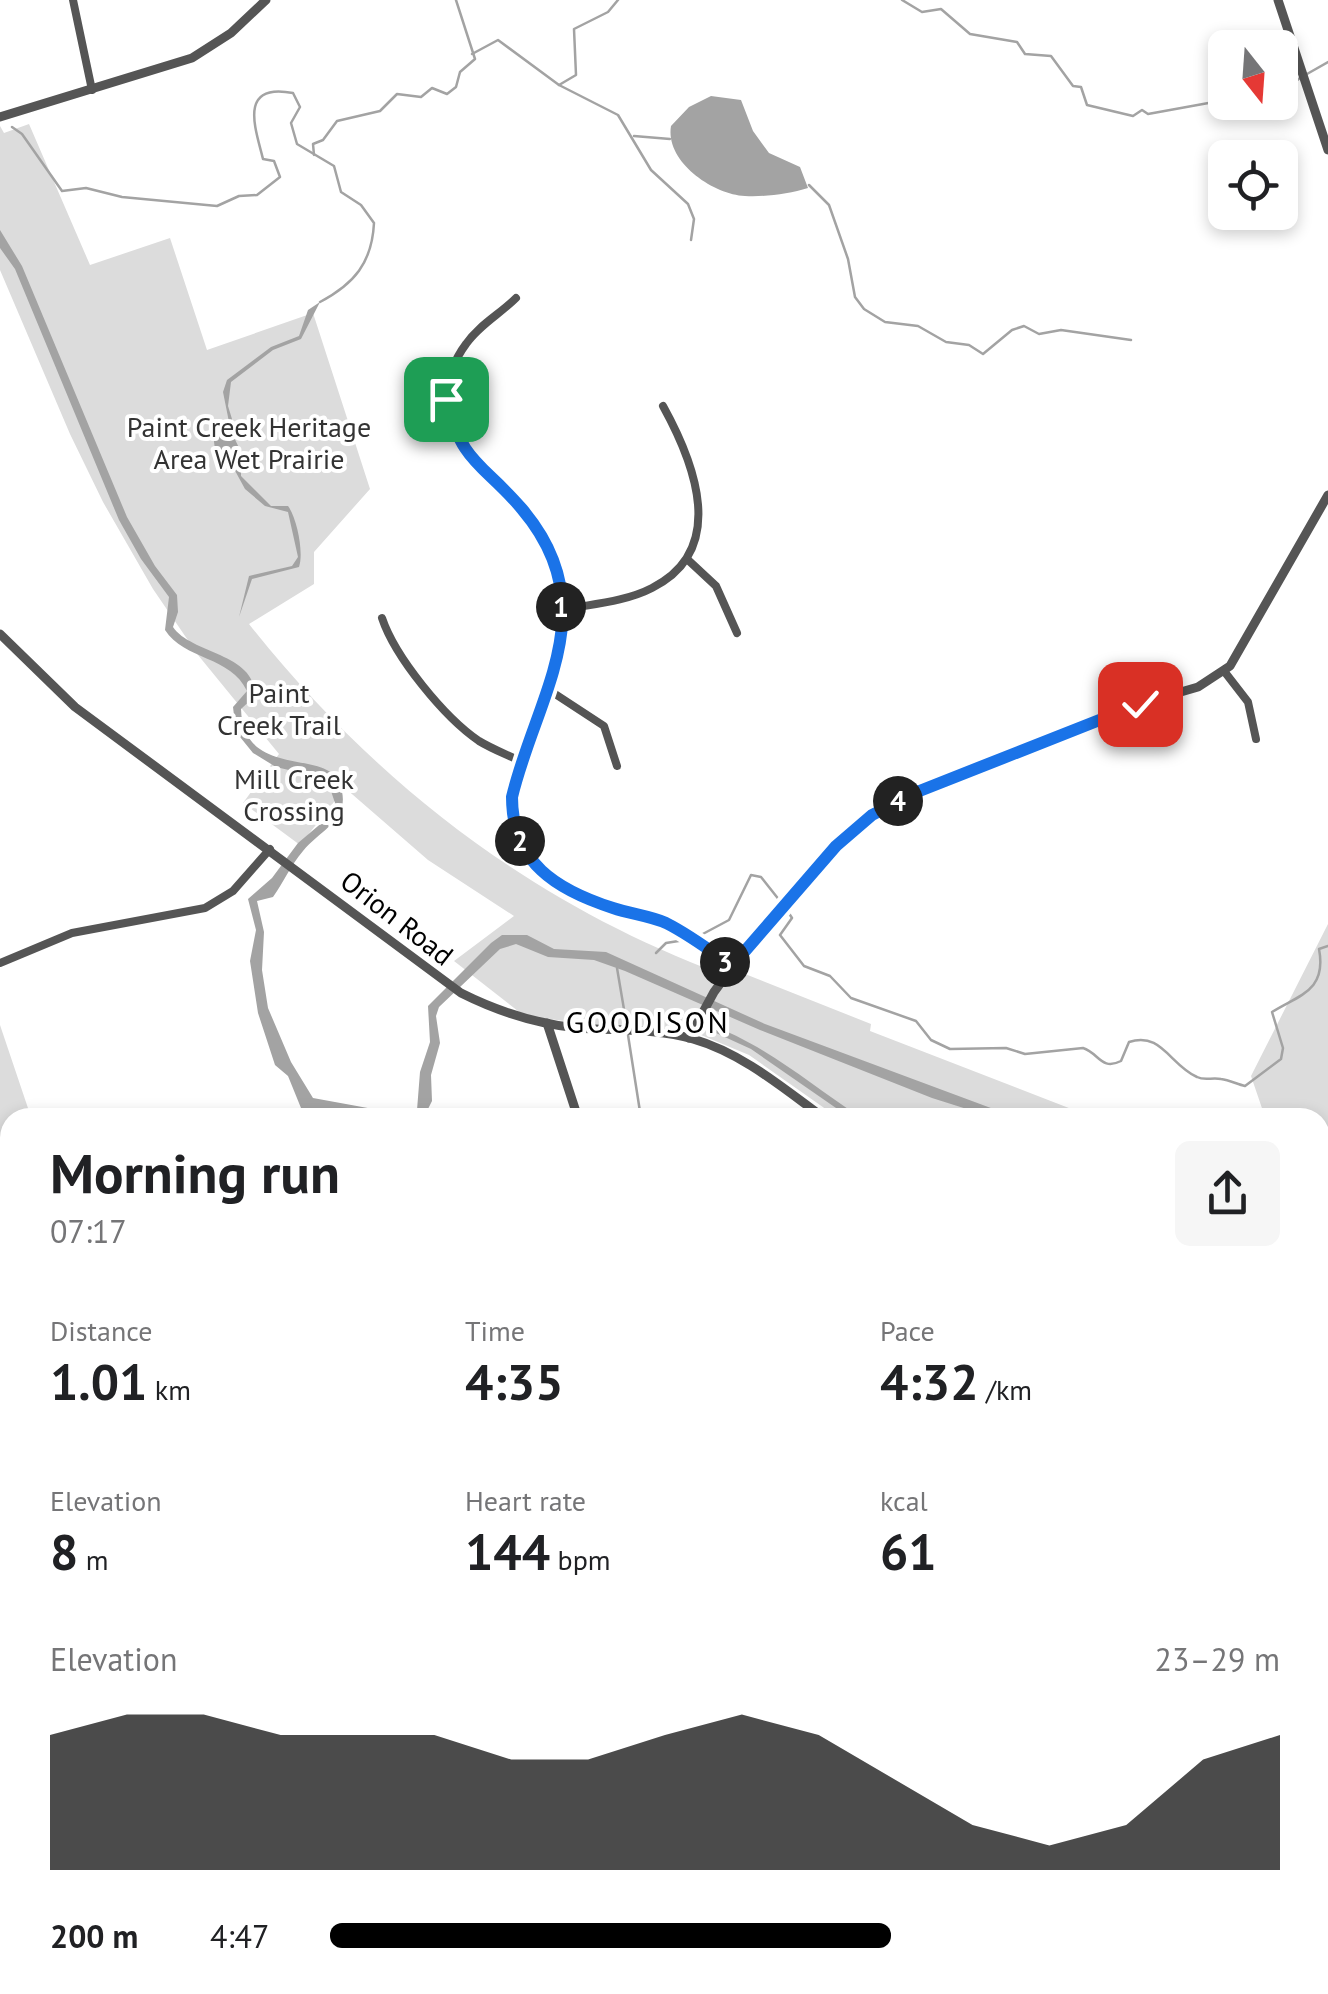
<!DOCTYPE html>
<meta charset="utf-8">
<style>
:root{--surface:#fff;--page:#f6f6f6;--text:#202124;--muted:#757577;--accent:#000}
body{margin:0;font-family:"PT Sans",sans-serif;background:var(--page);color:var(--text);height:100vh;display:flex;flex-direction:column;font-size:38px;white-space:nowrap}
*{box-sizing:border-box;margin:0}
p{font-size:32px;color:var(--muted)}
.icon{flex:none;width:55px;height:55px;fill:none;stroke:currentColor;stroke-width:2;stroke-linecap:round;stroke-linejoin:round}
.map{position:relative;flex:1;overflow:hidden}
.panel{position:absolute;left:0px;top:1108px;width:1330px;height:888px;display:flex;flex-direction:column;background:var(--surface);border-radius:30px 30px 0 0;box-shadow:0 5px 15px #0003}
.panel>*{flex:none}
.needle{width:65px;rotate:163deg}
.controls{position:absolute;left:1208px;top:30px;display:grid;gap:20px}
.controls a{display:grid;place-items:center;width:90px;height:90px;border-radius:15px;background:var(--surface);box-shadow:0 5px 15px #0003;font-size:50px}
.pin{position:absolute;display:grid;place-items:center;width:85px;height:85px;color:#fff;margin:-42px;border-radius:20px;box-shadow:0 5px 15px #0006}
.km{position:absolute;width:50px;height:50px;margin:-25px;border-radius:50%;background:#222;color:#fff;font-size:28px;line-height:50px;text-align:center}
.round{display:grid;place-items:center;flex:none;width:105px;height:105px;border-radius:15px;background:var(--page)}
.summary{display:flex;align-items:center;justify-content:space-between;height:170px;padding:0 50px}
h1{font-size:55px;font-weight:600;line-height:75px}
.metrics{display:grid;grid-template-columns:repeat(3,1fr);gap:15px;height:170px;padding:10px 50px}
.metrics div{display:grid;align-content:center}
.metrics b{font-size:50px;font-weight:600}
.metrics small{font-size:28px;font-weight:400}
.metrics p{font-size:28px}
.chart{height:280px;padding:20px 50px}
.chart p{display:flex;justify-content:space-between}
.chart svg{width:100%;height:180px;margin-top:10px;fill:var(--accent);opacity:.7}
ul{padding:0 50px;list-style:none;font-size:32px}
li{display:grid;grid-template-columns:160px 120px 1fr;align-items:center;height:75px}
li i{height:25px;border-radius:12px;background:var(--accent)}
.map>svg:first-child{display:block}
.green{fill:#dcdcdc}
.water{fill:#a3a3a3}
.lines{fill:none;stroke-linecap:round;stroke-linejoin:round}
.stream{stroke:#a3a3a3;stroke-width:2.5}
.minor{stroke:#555;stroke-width:8}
.tertiary{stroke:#555;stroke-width:9}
.route-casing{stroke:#fff;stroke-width:20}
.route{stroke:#1a73e8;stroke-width:12}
.labels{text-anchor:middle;stroke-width:8;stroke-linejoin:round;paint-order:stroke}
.park-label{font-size:28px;fill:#333;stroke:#fff}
.street-label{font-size:28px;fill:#000;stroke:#fff}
.neighbourhood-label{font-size:30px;letter-spacing:2.5px;fill:#000;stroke:#fff}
</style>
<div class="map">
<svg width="1328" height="1994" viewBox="0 0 1328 1994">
<rect width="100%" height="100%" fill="#fff"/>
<!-- green -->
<g class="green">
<path d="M29,124L90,265L170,238L207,350L313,313L370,489L314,552V584L249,624C378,787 539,909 735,979L740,972L871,1024L870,1031L1092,1117H837L749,1055L701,1035L710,1020L693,1013L683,1029L577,1023L523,1015L454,961L514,916L428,860L345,788L300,845L243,803L279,754L198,655L153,589L103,502L70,434L0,270V126L4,133Z"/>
<path d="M1328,924V1250L1320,1247V1118L1265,1117L1251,1076Z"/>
<path d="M0,1025L31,1117L10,1118V1985H322L325,1994H0Z"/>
</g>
<!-- water -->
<g class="water">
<path d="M711,96L741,100L753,131L769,153L800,167L808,188C789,194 765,197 745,196C712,194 665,161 671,126L689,107Z"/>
<path d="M0,230L22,266L127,517L155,566L177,595L178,612L173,627C191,654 256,653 255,696L241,709C243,779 325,749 339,782C354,819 322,828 303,851C290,866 284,882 273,897L257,901L264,932L262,970L268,1008L291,1062L313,1098L406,1115L417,1110L420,1072L430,1042L428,1006L491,943L502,935H527L554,949L606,952L765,1024L1015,1117H992L932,1098L760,1030L625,971L594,960L548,957L516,944L500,949L439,1007L436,1016L440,1043L431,1075L432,1101L424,1117L335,1115L301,1108L288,1076L275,1065L258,1013L250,961L256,930L248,899L272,878L298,843L331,815L335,803L327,779L276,767L253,753L236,732L233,707L247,691C231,656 184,660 165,630L169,597L141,559L119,520L15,269L0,248Z"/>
<path d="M320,302L301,339L273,350L231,382L228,406L232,419L231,431L241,452V476L271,506H288C297,518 304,553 299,567L252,579L239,617L249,576L292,566L298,557L288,512L265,506L245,489L233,467L215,450L213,433L229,422L223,392L227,380L271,347L299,336L308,310Z"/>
<path d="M707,1024C762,1042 810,1084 860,1117H849L751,1049L705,1028Z"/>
</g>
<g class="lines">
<!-- stream -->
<g class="stream">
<path d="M902,0L922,12L941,9L970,34L1017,42L1025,54L1051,56L1073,86L1081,87L1087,105L1133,116L1142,110L1148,114L1225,100"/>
<path d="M472,54L498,40L559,85L618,115L651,170L688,204L694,219L691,240"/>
<path d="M1307,74L1328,62"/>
<path d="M559,85L576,75L574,29L608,12L618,0"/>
<path d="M1280,86L1292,84L1300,78"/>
<path d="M12,127L22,134L62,191L86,188L122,197L217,206L239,196L257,195L280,177L274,161L263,159C256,130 237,82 293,93L300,107L291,123L297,144L334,166L341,192L361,205L374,223C372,263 354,284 320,302"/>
<path d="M634,136L670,139"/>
<path d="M314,155L313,144L323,140L337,121L380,111L397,94L421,97L432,88L447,94L456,87L460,72L475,59L456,0"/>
<path d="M809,185L829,205L848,259L855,297L864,309L885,322L918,326L946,342L969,345L983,354L1012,330L1024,326L1039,334L1061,330L1131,340"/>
<path d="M785,907L792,918L780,935L804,966L830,976L851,998L916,1021L931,1040L950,1049L1006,1048L1025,1054L1083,1048C1099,1053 1101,1071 1121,1061L1129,1042C1161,1031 1170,1065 1197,1077C1205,1081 1212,1077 1221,1079C1229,1080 1237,1084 1245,1086L1281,1059L1283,1048L1272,1012C1299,995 1327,991 1319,949L1328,946"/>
<path d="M699,936L729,920L751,875L761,877L780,901"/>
<path d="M656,953L666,943L691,939"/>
<path d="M617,968L627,1027"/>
<path d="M628,1035L641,1118"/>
<path d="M0,1787L7,1803L0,1817"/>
<path d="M609,1985L631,1994"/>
</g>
<!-- minor -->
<g class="minor">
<path d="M73,0L92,90"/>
<path d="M516,298C500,314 479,325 466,344C439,380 442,429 474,462C491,480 513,495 528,516C545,541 558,569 560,600C563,626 561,650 554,675C537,736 486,802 531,862C561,902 619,905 661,921C687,931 710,950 732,966"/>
<path d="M687,559L716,586L737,633"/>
<path d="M561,610C591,604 625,602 652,588C728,550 695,464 663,406"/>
<path d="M382,618C395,657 444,717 479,741C492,749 508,755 522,762"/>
<path d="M1224,671L1248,702L1256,739"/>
<path d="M549,690L604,726L617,766"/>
<path d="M0,963L72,933L205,908L233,891L270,849"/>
<path d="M1320,1845L1328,1843"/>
<path d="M881,1994L907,1985"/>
</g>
<!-- tertiary -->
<g class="tertiary">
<path d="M1278,0L1328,150"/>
<path d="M0,117L192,58L231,33L266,0"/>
<path d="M0,634L75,707L461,993C499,1012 536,1024 578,1028C617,1031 655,1028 693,1039C742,1053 783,1088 824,1118"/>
<path d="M547,1023L578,1118"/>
<path d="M689,1038L714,992L761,928L836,846L872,815L1119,710L1198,687L1230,666L1328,495"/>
<path d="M1320,1776L1328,1787"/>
<path d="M864,1985L867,1994"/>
</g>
</g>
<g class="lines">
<defs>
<path id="route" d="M446,399C462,465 483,463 522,509C607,609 536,696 512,797C512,863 557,890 613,908C631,914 650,916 666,923C690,935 711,951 732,966L836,846L872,815L917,792L1140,704"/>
</defs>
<!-- route casing -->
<use href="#route" class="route-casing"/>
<!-- route -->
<use href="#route" class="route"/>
</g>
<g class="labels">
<!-- park labels -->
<g class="park-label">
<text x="249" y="437">Paint Creek Heritage<tspan x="249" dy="32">Area Wet Prairie</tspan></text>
<text x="279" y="703">Paint<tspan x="279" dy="32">Creek Trail</tspan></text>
<text x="294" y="789">Mill Creek<tspan x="294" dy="32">Crossing</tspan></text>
</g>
<!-- street labels -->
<g class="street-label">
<text transform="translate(397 918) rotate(38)" y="10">Orion Road</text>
</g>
<!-- neighbourhood labels -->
<g class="neighbourhood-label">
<text x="648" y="1033">GOODISON</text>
</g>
</g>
</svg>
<div class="controls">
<a><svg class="needle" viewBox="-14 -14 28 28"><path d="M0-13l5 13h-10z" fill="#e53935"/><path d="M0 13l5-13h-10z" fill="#757577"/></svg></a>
<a><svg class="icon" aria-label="locate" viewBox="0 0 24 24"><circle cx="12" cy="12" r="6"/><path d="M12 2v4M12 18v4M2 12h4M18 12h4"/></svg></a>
</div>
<div class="pin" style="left:446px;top:399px;background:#1e9e55"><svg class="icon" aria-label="arrive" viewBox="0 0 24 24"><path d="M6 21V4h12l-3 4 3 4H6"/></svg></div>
<div class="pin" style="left:1140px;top:704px;background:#d93025"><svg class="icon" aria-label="check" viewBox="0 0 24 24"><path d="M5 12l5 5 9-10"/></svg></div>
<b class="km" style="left:561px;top:607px">1</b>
<b class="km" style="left:520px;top:841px">2</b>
<b class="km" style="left:725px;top:962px">3</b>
<b class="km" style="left:898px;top:801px">4</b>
<section class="panel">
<div class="summary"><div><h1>Morning run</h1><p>07:17</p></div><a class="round"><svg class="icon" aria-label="share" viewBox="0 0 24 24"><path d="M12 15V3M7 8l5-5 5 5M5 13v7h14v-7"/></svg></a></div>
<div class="metrics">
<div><p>Distance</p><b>1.01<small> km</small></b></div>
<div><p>Time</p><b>4:35</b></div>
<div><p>Pace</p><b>4:32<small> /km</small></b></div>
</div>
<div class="metrics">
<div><p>Elevation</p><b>8<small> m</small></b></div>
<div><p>Heart rate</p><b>144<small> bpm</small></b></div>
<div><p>kcal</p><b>61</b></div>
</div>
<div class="chart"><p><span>Elevation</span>23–29 m</p>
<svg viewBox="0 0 160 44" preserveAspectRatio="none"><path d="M0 44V11L10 6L20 6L30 11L40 11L50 11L60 17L70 17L80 11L90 6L100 11L110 22L120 33L130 38L140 33L150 17L160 11V44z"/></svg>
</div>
<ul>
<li><b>200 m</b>4:47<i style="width:59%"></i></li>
</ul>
</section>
</div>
